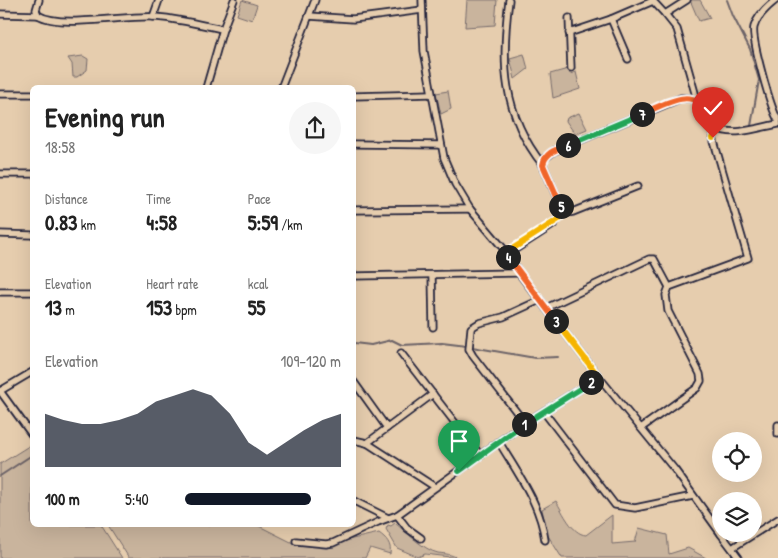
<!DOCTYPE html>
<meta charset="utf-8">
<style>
:root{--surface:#fff;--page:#f6f6f6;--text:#222;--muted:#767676;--accent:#111827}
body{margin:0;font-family:"Patrick Hand",sans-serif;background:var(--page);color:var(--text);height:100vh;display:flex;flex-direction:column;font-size:19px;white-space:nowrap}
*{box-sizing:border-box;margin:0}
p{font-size:16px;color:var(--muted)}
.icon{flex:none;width:28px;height:28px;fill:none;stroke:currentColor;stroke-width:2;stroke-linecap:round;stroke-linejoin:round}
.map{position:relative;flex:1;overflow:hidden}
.details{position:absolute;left:30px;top:85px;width:326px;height:442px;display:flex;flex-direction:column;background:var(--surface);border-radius:8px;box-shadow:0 5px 20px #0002}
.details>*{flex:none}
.controls{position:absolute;left:712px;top:432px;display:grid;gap:10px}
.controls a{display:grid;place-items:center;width:50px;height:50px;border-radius:50%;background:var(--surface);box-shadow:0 5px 20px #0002;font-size:25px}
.pin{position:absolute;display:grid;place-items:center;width:42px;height:42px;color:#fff;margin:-51px -21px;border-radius:50% 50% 50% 0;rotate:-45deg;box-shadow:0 0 5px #0007}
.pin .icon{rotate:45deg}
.km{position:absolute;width:25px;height:25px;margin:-12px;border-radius:50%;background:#222;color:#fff;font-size:14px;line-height:25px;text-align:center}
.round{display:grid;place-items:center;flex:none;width:52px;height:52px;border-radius:26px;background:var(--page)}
.head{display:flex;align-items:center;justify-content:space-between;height:85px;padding:0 15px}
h1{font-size:28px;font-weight:700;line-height:38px}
.figures{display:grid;grid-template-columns:repeat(3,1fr);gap:8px;height:85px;padding:5px 15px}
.figures div{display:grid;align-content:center}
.figures b{font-size:21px;font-weight:700}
.figures small{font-size:14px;font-weight:400}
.figures p{font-size:14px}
.chart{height:140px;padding:10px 15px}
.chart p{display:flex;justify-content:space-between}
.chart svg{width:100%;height:90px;margin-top:5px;fill:var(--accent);opacity:.7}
ul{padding:0 15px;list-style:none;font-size:16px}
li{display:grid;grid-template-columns:80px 60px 1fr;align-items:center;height:38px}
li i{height:12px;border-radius:6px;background:var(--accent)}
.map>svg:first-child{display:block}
.green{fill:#c9b49d;stroke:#766b6c}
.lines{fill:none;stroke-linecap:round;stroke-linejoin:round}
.stream{stroke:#6c6367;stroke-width:2}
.minor-casing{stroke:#22223b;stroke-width:9}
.minor{stroke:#e6cdae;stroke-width:5.5}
.split-1-casing{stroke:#fff;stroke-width:10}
.split-2-casing{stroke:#fff;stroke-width:10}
.split-3-casing{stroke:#fff;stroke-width:10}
.split-4-casing{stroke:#fff;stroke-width:10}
.split-5-casing{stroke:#fff;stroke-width:10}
.split-6-casing{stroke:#fff;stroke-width:10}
.split-7-casing{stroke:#fff;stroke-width:10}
.split-8-casing{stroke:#fff;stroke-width:10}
.split-9-casing{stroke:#fff;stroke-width:10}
.split-1{stroke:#22a559;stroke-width:6}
.split-2{stroke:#22a559;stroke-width:6}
.split-3{stroke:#f5b400;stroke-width:6}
.split-4{stroke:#f0652b;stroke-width:6}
.split-5{stroke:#f5b400;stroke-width:6}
.split-6{stroke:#f0652b;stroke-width:6}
.split-7{stroke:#22a559;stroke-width:6}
.split-8{stroke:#f0652b;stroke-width:6}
.split-9{stroke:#f5b400;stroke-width:6}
</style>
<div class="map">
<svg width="778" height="558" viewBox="0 0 778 558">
<rect width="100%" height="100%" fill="#e6cdae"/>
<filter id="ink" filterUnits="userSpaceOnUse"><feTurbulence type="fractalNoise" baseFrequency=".02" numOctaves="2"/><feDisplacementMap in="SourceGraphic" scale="10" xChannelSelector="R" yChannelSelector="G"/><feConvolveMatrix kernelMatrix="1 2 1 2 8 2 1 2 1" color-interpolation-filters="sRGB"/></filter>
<g filter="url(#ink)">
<!-- green -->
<g class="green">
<path d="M242,0L257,5L252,20L237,15Z"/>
<path d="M467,0H497L495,25L465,27Z"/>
<path d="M690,0H700L710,18L699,21Z"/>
<path d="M524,54L528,69L515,79L510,58Z"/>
<path d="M83,56L88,59L87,70L77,77H73L72,64L68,58Z"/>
<path d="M568,69L570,74L576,72L580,89L553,98L550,74Z"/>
<path d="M448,91L451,109L441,114L436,93Z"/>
<path d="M579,113L587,129L575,134L566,121L567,118Z"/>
<path d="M32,444V525H101L122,558H0V464Z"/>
<path d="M556,501C563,512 572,534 586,535L612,515V544L635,542L639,528L667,535L669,554L688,548L706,558H562L547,534L542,509Z"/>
<path d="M395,523C406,532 424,550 438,553C447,554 450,554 458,558L425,554L418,557L397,548L386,529L388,525L391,526Z"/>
<path d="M108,525H257L297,545L321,546L379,533C386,538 392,544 390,554L370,548L365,558H129Z"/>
</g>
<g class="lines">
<!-- stream -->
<g class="stream">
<path d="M727,0L733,16L750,49L759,80L751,126"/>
<path d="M354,343L371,345L392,340L402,345L442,343L467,346"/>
<path d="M472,347L535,358L558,357"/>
<path d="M0,476L32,455"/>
</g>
<defs>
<g id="minor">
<path d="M39,0L36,10L38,15C61,29 125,15 154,17C176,18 200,25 223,29"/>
<path d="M422,0L424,51L444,158L455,184L470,209L508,254"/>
<path d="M509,0C501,61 502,114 543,165"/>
<path d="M652,0L665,14L677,29L697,100"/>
<path d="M776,0C767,7 757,16 754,27C751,39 771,109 778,120"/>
<path d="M0,14L38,15"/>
<path d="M665,14L687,0"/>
<path d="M309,16L353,19L422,10"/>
<path d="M153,17L159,0"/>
<path d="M569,18L571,68"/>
<path d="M611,19L628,59"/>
<path d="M569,33L611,19L653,1"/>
<path d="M206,88L223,29L234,0"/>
<path d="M281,88L315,0"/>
<path d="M0,94H32"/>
<path d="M354,96L431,94"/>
<path d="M354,144L441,145"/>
<path d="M0,174H32"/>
<path d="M354,210L470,209"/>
<path d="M562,214L573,212L638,186"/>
<path d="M0,234L32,235"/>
<path d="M432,275L433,327"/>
<path d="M354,276L519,273"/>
<path d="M0,292H32"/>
<path d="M546,308L649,259H654L669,287"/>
<path d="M401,353L480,455"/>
<path d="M354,382L387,428"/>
<path d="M0,391L32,435"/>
<path d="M0,391L32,372"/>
<path d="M544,412L615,505L635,508L693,496"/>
<path d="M525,423L473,356L469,349L471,328L479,323L503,317L540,300"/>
<path d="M778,425V434"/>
<path d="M641,428L697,388L701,381L700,374L668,311L666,295L669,287L748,258L713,138L717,128"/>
<path d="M354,440L367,443L435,487"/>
<path d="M499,442C518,474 540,503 545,540"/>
<path d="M367,443L433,394"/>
<path d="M354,501L388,518"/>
<path d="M397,515L407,528L421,538"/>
<path d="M721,534L675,470L599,377L519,273L508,254L553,225L562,214L561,207L543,165L544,159L554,151L681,98C712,97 701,118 717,128C734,137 761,127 778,124"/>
<path d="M721,534L739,558"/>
<path d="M296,541L326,544L333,543L378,522L397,515L525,423L599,377"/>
<path d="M732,548L778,519"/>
</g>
</defs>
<!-- minor casing -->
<use href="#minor" class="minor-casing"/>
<!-- minor -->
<use href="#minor" class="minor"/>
</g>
</g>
<g class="lines" filter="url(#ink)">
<defs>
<path id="split-1" d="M459,471L524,424"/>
<path id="split-2" d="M524,424L591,382"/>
<path id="split-3" d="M556,321L599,377L591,382"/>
<path id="split-4" d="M508,257L556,321"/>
<path id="split-5" d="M508,257L509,251L559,219L562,214L561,206"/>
<path id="split-6" d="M561,206L543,165C545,152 558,149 568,145"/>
<path id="split-7" d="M568,145L642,114"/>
<path id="split-8" d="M642,114C665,104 696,83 709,117"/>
<path id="split-9" d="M709,117L712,123L717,128L713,138"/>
</defs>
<!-- split-1 casing -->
<use href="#split-1" class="split-1-casing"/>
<!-- split-2 casing -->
<use href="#split-2" class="split-2-casing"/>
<!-- split-3 casing -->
<use href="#split-3" class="split-3-casing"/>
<!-- split-4 casing -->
<use href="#split-4" class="split-4-casing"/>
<!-- split-5 casing -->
<use href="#split-5" class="split-5-casing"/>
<!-- split-6 casing -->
<use href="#split-6" class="split-6-casing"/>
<!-- split-7 casing -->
<use href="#split-7" class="split-7-casing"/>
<!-- split-8 casing -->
<use href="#split-8" class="split-8-casing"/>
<!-- split-9 casing -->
<use href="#split-9" class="split-9-casing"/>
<!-- split-1 -->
<use href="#split-1" class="split-1"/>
<!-- split-2 -->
<use href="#split-2" class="split-2"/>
<!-- split-3 -->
<use href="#split-3" class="split-3"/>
<!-- split-4 -->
<use href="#split-4" class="split-4"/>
<!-- split-5 -->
<use href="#split-5" class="split-5"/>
<!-- split-6 -->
<use href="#split-6" class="split-6"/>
<!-- split-7 -->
<use href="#split-7" class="split-7"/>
<!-- split-8 -->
<use href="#split-8" class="split-8"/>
<!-- split-9 -->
<use href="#split-9" class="split-9"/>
</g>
</svg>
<div class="controls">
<a><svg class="icon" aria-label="locate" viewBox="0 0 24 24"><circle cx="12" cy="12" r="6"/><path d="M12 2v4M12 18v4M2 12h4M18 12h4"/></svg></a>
<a><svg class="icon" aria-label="layers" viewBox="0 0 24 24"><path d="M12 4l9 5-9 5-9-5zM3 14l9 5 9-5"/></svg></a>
</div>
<div class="pin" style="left:459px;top:471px;background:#1e9e55"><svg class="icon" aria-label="arrive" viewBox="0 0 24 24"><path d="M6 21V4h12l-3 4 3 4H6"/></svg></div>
<div class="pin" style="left:713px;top:138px;background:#d93025"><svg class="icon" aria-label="check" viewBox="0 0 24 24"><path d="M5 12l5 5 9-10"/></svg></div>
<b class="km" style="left:524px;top:424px">1</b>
<b class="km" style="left:591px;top:382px">2</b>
<b class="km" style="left:556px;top:321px">3</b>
<b class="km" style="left:508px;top:257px">4</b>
<b class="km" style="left:561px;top:206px">5</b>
<b class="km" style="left:568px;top:145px">6</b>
<b class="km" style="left:642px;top:114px">7</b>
<section class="details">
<div class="head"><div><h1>Evening run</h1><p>18:58</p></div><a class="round"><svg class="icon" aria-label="share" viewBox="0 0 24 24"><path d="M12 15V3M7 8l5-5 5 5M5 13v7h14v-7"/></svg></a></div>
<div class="figures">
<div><p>Distance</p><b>0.83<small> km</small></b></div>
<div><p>Time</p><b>4:58</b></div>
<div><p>Pace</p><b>5:59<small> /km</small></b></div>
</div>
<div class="figures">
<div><p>Elevation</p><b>13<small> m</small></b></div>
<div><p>Heart rate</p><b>153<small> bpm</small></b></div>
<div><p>kcal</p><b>55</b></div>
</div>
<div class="chart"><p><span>Elevation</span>109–120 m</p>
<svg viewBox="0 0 160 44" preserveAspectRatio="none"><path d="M0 44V18L10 21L20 23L30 23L40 21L50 18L60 12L70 9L80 6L90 9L100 18L110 32L120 38L130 32L140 26L150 21L160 18V44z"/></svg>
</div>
<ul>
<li><b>100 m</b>5:40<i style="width:81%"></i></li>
</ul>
</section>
</div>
